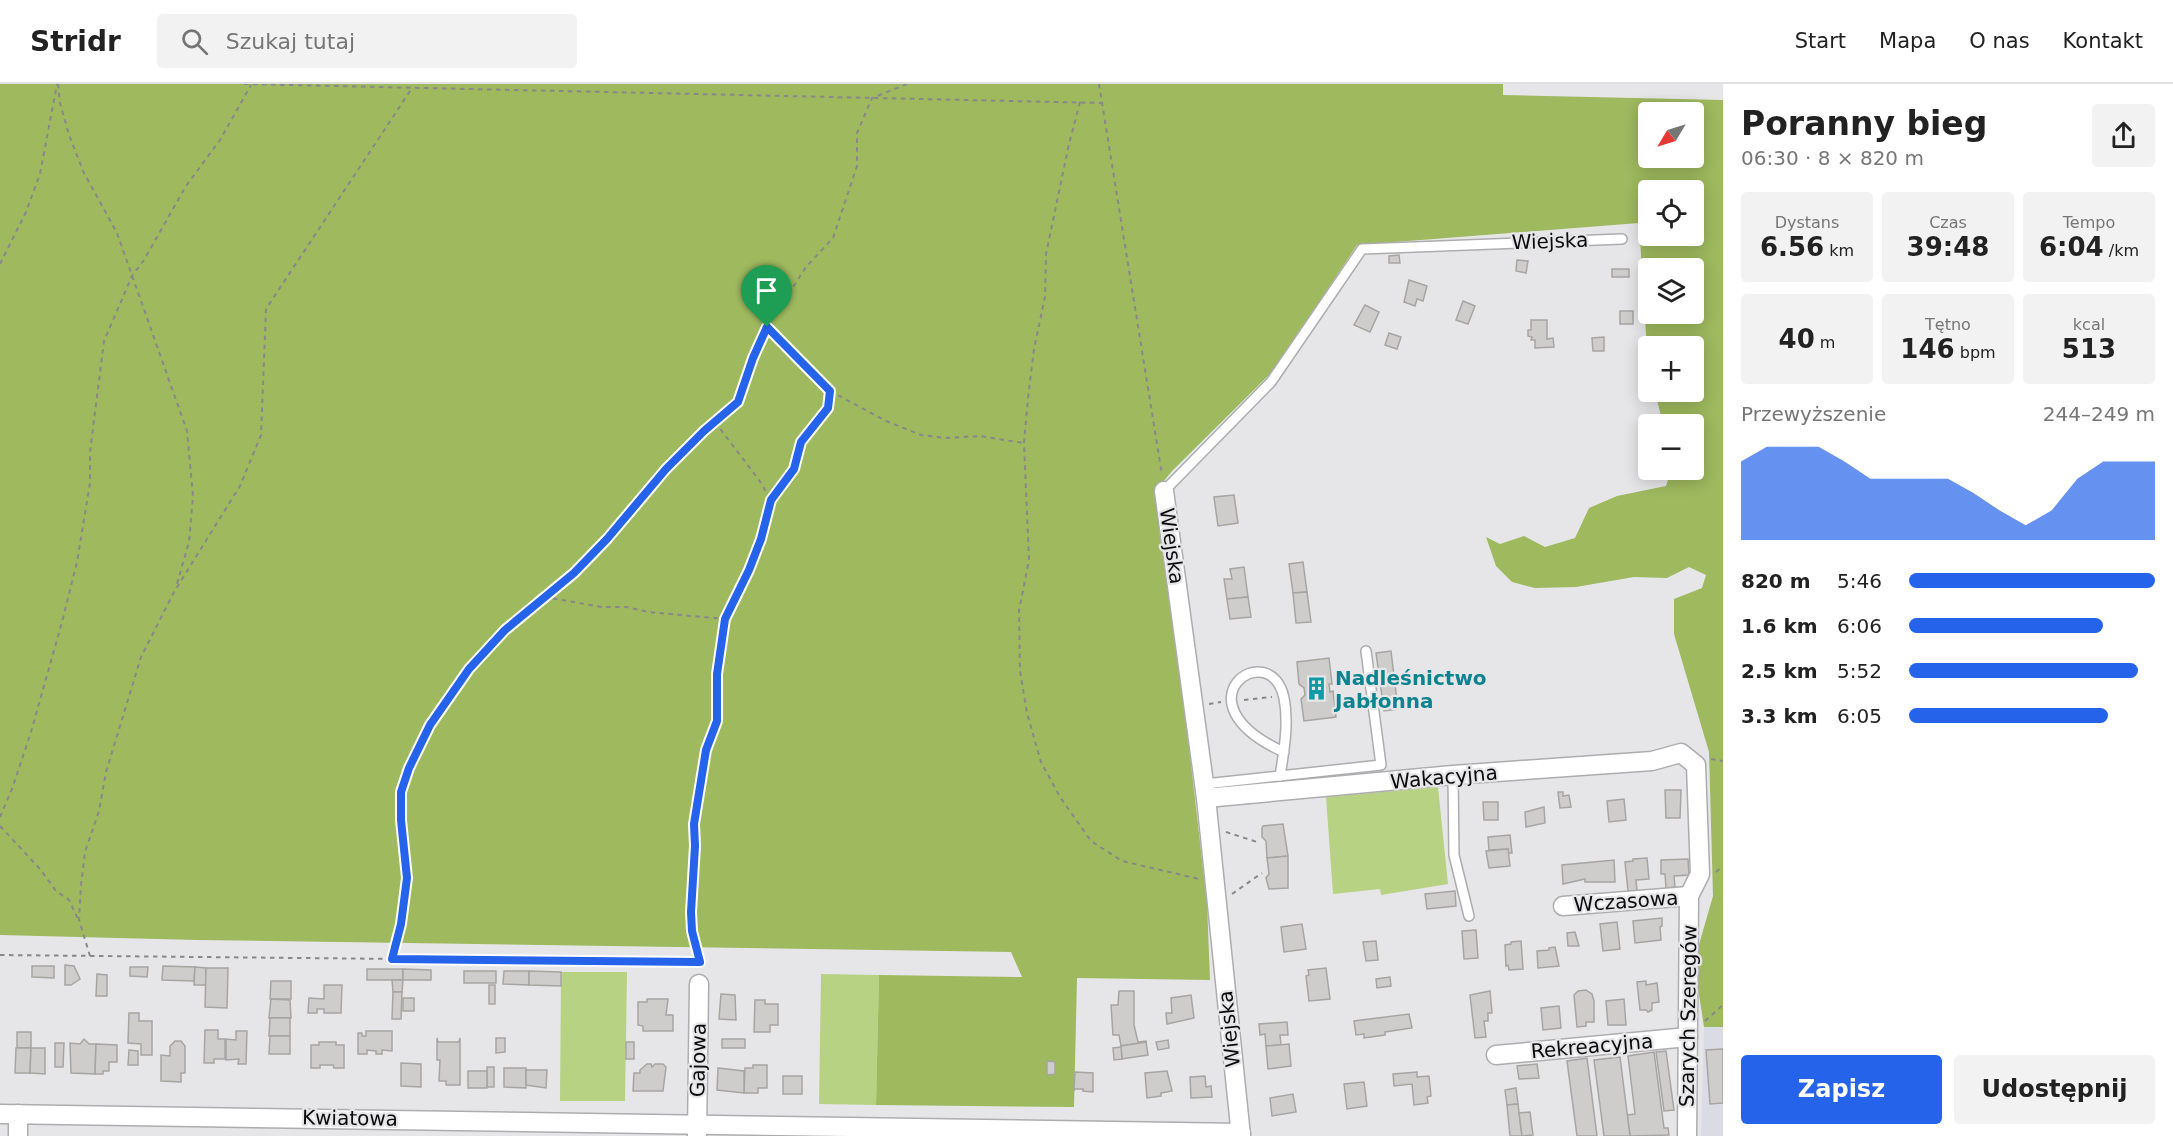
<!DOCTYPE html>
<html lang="pl">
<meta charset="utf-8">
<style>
:root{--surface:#fff;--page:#f2f2f2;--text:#222;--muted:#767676;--line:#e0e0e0;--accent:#2563eb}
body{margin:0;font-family:"DejaVu Sans",sans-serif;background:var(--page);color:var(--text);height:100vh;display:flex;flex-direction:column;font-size:22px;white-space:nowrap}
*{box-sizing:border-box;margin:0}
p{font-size:20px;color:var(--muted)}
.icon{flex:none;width:33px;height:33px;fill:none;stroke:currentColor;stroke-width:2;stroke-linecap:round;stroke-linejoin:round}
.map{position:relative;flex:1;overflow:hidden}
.details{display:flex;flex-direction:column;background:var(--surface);width:450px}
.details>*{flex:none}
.needle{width:39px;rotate:232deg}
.controls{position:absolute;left:1638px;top:18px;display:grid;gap:12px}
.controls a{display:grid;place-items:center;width:66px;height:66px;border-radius:6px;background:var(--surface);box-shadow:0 3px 15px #0003;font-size:30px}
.pin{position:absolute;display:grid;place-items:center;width:51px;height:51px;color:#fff;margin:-62px -26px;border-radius:50% 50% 50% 0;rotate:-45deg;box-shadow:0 0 6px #0007}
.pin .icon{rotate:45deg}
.round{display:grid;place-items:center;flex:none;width:63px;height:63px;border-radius:6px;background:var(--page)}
.headline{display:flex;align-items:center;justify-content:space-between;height:102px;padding:0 18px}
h1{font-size:33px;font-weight:800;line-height:45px}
.stats{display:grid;grid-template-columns:repeat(3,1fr);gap:9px;height:102px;padding:6px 18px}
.stats div{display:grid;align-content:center;border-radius:6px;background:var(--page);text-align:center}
.stats b{font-size:26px;font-weight:800}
.stats small{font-size:16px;font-weight:400}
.stats p{font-size:16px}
.chart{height:168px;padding:12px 18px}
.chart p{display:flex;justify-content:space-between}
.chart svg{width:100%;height:108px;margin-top:6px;fill:var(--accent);opacity:.7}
.cta{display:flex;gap:12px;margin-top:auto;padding:12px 18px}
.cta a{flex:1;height:69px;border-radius:6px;background:var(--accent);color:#fff;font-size:24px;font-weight:800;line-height:69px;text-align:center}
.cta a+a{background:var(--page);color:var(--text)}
ul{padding:0 18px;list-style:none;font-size:20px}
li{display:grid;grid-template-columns:96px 72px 1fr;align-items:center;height:45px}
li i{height:15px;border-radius:8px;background:var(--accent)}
header{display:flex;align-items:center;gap:36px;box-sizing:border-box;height:84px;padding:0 30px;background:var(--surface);border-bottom:2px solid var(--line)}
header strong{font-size:28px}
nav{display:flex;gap:33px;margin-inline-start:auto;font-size:21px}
.search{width:420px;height:54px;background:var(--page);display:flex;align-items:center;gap:15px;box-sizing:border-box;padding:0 21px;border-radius:6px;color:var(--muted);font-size:22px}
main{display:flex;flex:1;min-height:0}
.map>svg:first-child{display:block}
.built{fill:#dbdbe5}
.green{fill:#b8d283}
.forest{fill:#9eb95e;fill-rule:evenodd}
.building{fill:#cfcdcb;stroke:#a6a5a2;stroke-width:1.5}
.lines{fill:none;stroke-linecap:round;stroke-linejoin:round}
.service-casing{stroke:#adacaf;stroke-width:12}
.minor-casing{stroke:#adacaf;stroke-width:21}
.path{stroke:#88888a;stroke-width:2;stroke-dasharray:4.5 4.5;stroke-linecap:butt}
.service{stroke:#fff;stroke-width:9}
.minor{stroke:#fff;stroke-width:18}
.route-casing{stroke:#fff;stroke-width:12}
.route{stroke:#2563eb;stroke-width:8}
.labels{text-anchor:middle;stroke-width:4.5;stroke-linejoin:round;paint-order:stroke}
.street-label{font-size:20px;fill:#0b0b0c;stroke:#e6e6e9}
.culture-label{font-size:20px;font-weight:bold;fill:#0d838f;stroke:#e6e6e9;text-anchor:start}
</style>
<header>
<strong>Stridr</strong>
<div class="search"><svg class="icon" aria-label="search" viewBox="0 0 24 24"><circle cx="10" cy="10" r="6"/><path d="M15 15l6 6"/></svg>Szukaj tutaj</div>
<nav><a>Start</a><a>Mapa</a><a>O nas</a><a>Kontakt</a></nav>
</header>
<main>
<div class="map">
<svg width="1723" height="1052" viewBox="0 0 1723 1052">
<rect width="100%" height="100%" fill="#e6e6e9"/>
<!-- built -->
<path class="built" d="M1704,943H1723V1052H1701Z"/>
<!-- green -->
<g class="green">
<path d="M1438,703L1448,800L1381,811L1380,805L1333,810L1326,713Z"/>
<path d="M561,888H627L625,1017H560Z"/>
<path d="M821,890L879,891L876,1021L819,1020Z"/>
</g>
<!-- forest -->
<path class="forest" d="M0,0H1503V11L1723,16V943H1704L1694,878L1713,812L1709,668L1674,550V515L1702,504L1706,491L1689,483L1667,494L1634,493L1576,503L1535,504L1512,498L1496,482L1486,453L1500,460L1524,452L1545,463L1575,454L1589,424L1617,412L1666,402L1671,386H1694V340H1663L1655,308H1694V262H1648V282L1639,139L1357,161L1274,286L1172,387L1159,403L1207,819L1210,896L1077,894L1074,1023L876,1021L879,891L1022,893L1011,868L197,856L0,851ZM1648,28H1694V74H1648ZM1648,106H1694V152H1648ZM1648,184H1694V230H1648Z"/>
<!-- building -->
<g class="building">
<path d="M1399,171L1400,179H1389V172Z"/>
<path d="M1517,176L1528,177L1526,189L1516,187Z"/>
<rect x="1612" y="185" width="17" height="8"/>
<path d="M1409,196L1427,202L1423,217L1417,215L1415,222L1404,218Z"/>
<path d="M1463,217L1475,222L1468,240L1456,236Z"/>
<path d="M1365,221L1379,228L1370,248L1354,241Z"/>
<rect x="1620" y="227" width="13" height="13"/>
<path d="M1531,236H1547V255L1553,254L1554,263L1535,264V256H1531L1532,253L1528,252V246H1531Z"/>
<path d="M1389,249L1401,253L1397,265L1385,261Z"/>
<path d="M1604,253V267H1593L1592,254Z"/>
<path d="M1234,411L1238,439L1218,442L1214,413Z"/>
<path d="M1303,478L1307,508L1293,509L1289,480Z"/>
<path d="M1244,483L1248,513L1227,515L1224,495H1232L1230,485Z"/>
<path d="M1307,508L1311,538L1296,539L1293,509Z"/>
<path d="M1248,513L1251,533L1230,535L1227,515Z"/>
<path d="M1391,567L1398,625L1384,627L1376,569Z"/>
<path d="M1329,574L1332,600H1329L1330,608L1333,607L1336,633L1304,637L1301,615L1305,611L1304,604L1299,600L1297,578Z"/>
<path d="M1665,706H1681L1680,734H1666Z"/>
<path d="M1558,708H1563V712L1569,711L1571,723L1560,724Z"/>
<path d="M1624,715L1626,736L1609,738L1607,717Z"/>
<path d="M1483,718H1498V736H1484Z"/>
<path d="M1544,723L1545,739L1526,743L1525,728Z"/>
<path d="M1283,740L1288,772L1267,774L1266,757L1262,753V744L1263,742Z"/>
<path d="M1510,751L1512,769H1508V765L1489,766L1488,753Z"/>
<path d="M1508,765L1510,782L1489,784L1486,767Z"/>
<path d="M1288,772V804L1269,805L1266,794L1269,790L1267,774Z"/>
<path d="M1647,774L1649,795L1636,796L1637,807H1628L1625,778L1633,777V775Z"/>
<path d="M1688,775L1689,791L1674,792L1675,803L1666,804L1665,790H1661V776Z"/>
<path d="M1614,776L1615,798H1585V795L1563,800L1562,781Z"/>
<path d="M1455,807L1456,822L1427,825L1425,810Z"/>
<path d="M1662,834V842L1660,843L1661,856L1635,859L1633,837Z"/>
<path d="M1617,838L1620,865L1603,867L1600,840Z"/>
<path d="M1302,840L1306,865L1284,868L1281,843Z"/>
<path d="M1476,846L1478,874L1464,875L1462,847Z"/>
<path d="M1575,848L1579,862H1568L1567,849Z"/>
<path d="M1376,857L1378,876L1366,877L1363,858Z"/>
<path d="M1521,857L1523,885L1509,886L1508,881L1506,882L1505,861L1511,860V858Z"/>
<path d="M1555,863L1559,882L1538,884L1537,867L1549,866V864Z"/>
<path d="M65,881L74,882L80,895L71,901H65Z"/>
<path d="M32,882H54V894L32,893Z"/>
<path d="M163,882L195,883L194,897L162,896Z"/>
<path d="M130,883H148L147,893L130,892Z"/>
<path d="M195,883L206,884V901H194Z"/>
<path d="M206,884H228L227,924L205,923Z"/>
<path d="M1326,884L1330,915L1309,917L1306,892L1309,891L1308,886Z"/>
<rect x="367" y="885" width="36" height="11"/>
<path d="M403,885L431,886V896H403Z"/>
<rect x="464" y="887" width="32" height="12"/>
<path d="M504,887H529V901L503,900Z"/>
<path d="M529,887L561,888V902L529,901Z"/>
<path d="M97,890L107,891V912H96Z"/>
<path d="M1390,893L1391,902L1377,904L1376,895Z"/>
<path d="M392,896H403L402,908H393Z"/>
<path d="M271,897H291V915H270Z"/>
<path d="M1646,897V901L1657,899L1659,918L1652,919V926L1648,928L1646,926H1640L1637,898Z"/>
<path d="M324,901H342L341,929H324V925H317V929H308L309,914L324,915Z"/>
<rect x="489" y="901" width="6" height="19"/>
<path d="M1586,906L1592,910L1594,917V938H1586V942L1577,943L1574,911L1578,907Z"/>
<path d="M1119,907H1134V941L1138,958L1146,957V958L1121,962L1119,951H1113L1111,921H1118Z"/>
<path d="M1490,907L1492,929H1488V937H1484L1486,953L1475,954L1470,911Z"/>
<path d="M393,908H402L401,935H392Z"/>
<path d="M721,910L735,911L736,936L719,935Z"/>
<path d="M1191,911L1194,934L1167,940L1166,929H1172L1171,914Z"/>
<rect x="403" y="914" width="11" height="13"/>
<path d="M271,915L290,916L291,934H269Z"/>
<path d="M647,915H668L666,931H673V947H643V942L638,941V918H647Z"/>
<path d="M1624,915L1626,941H1608L1606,917Z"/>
<path d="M755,916H765V920H778V941H770V948H754Z"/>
<path d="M1559,922L1561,944L1543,946L1541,924Z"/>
<path d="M129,929H139V937H152V971H141V960L128,959Z"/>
<path d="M1409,930L1412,944L1385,948V951L1364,954V950L1356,951L1354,937Z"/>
<path d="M270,934H290V952H269Z"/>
<path d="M1287,938L1288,951H1280L1281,961L1266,962L1265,950L1260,951L1259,940Z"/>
<path d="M205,946H218V955H225V975H214V979H204Z"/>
<path d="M236,947H247L246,980H238L239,975L226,976V955L236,956Z"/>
<path d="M366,947H392V967L382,966V970H376V967L367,966V970H358V949H362V952H366Z"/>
<rect x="17" y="948" width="14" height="16"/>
<path d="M270,952H290V970H269Z"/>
<path d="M437,954L438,958H459L460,954V1001H446V997H439L440,976H437Z"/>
<path d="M496,954H505V968L496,969Z"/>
<path d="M84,955L89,960H96L95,990L71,989L70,959L80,960Z"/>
<rect x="722" y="955" width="23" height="9"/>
<path d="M1168,956L1169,964L1158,966L1156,958Z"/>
<path d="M175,957H181L185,962V989H181V998L161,997V971L170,972V962Z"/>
<path d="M319,958H336V961H344V984H334L333,981H320V984H311V961H319Z"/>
<rect x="626" y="958" width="8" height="17"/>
<path d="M1146,958L1148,971L1122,975L1121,962Z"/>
<path d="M55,959H64L63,983H55Z"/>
<path d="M96,960L117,961V978H109V987H103V990H95Z"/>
<path d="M1289,960L1291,982L1268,985L1266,962Z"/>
<path d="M1121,963L1122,975L1114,976L1113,964Z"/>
<path d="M16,964H31L30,989H15Z"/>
<path d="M31,964H45V990L30,989Z"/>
<path d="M1723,965V1019L1710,1020L1706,966Z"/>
<path d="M129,966L138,967V981H128Z"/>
<path d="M1666,967L1674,1026L1664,1027L1656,968Z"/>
<path d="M1654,968L1664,1044H1668L1669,1051L1630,1052L1627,1031L1635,1030L1628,972Z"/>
<path d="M1620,973L1630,1052H1604L1594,976Z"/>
<path d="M1587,974L1597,1052H1577L1567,977Z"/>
<path d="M1047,977L1055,978V990L1047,991Z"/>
<path d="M401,979L421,980V1003L401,1002Z"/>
<path d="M647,980H651L652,983L655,980H663L666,983L663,1007H633L634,989H640V986Z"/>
<path d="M1537,980L1539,994L1519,995L1517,982Z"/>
<path d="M753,981H767V1004H758V1009H744L745,984H753Z"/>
<rect x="487" y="983" width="7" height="20"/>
<path d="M504,984H526V1004L504,1003Z"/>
<path d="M718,984L744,987V1009L717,1006Z"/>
<path d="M526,986H547L546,1004L526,1001Z"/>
<rect x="468" y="987" width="19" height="17"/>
<path d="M1167,987L1172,1007L1161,1009V1012L1147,1014L1145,989Z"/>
<path d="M1075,988L1093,989V1008L1083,1007V1005H1075L1074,1007Z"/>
<path d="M1417,988V993L1429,992L1431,1012L1427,1013L1428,1019L1414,1021L1412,1000L1394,1002L1393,990Z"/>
<rect x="783" y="992" width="19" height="18"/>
<path d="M1205,992L1206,1003L1211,1002L1212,1013L1191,1014L1190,993Z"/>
<path d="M1364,998L1367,1022L1347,1025L1344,1000Z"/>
<path d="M1516,1004L1518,1020L1507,1021L1505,1006Z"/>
<path d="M1293,1010L1296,1028L1272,1032L1270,1014Z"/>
<path d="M1518,1020L1522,1052H1510L1507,1021Z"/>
<path d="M1530,1028L1533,1051L1522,1052L1519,1029Z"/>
</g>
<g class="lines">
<defs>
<g id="service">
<path d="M1164,407L1271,298L1362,165L1622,155"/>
<path d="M1453,691L1454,771L1469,832"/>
<path d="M1280,692C1284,667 1289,639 1284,614C1270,550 1173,618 1284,668"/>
<path d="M1205,700L1381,681L1366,567"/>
</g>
<g id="minor">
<path d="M1164,407L1206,714L1241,1052"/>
<path d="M1206,714L1453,691L1652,677L1681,669L1696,681L1700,790L1689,812L1687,1052"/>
<path d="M1563,822L1689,812"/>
<path d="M1496,971L1688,953"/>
<path d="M0,1030L1241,1049"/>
<path d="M18,1030V1052"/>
<path d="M697,1051L699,900"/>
</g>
</defs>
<!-- service casing -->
<use href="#service" class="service-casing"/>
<!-- minor casing -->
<use href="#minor" class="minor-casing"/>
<!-- path -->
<g class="path">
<path d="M58,0L60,19L69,51L84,89L117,149L187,347L193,412L189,458L176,503"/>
<path d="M244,0L1102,19"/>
<path d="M1099,0L1162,391"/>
<path d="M1080,18L1069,60L1046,170L1045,213L1034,265L1028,314L1024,359L1029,476L1019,527L1020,587L1027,629L1041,678L1060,713L1091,757L1122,777L1199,795"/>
<path d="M0,180L26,128L40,90L57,0"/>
<path d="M767,243L830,307L886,337L921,351L946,354L980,352L1023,359"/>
<path d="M715,338L759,396L771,416"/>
<path d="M544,513L602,523H626L648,528L725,535"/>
<path d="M1244,616L1272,613"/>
<path d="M1209,620L1221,618"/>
<path d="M1711,675L1723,677"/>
<path d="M0,733L12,705L31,648L62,538L77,478L90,399V368L104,257L132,192L144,176L186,102L220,56L251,1"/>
<path d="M0,742L40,785L56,807L69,816L78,835"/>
<path d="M1226,748L1257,758"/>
<path d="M1716,788L1723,782"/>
<path d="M1232,810L1262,789"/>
<path d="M0,871L700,878V883"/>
<path d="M90,872L79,836L81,801L85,768L99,727L106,688L141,573L174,508L240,402L261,351L266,225L412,4"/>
<path d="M392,875L401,840L407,794L401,736V708L409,684L430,641L469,585L505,546L574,489L607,455L666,385L704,347L738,318L753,274L767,243L806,183L833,154L857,82V49L872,14L907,0"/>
<path d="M700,878L692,847L691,828L695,762L694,739L706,666L717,637V590L725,535L749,486L761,455L771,416L794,385L802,358L828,324L830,307"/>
<path d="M1705,937L1723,921"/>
</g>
<!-- service -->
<use href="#service" class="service"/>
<!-- minor -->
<use href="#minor" class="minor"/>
</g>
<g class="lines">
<defs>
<path id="route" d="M767,243L830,307L828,324L801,358L794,385L771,416L761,455L749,486L725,535L717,590V637L706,666L694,740L695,762L691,828L692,847L700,878L392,875L401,840L407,794L401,736V708L409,684L430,641L469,585L505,546L574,489L607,455L666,385L704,347L738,318L753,274Z"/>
</defs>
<!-- route casing -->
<use href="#route" class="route-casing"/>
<!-- route -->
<use href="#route" class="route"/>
</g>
<!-- icons -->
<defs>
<symbol id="building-bare" viewBox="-9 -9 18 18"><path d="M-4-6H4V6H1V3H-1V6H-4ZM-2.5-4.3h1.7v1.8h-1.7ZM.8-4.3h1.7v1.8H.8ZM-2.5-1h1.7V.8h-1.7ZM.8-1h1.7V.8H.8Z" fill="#0f9aa8" stroke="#e6e6e9" stroke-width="2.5" paint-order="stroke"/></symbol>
</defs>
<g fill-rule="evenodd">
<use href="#building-bare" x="1300" y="588" width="33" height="33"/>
</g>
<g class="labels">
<!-- street labels -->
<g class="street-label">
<text transform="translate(1550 157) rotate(-2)" y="7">Wiejska</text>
<text transform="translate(1172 462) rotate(82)" y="7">Wiejska</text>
<text transform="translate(1444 693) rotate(-5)" y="7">Wakacyjna</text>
<text transform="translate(1626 817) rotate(-4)" y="7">Wczasowa</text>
<text transform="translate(1688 932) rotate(-89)" y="7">Szarych Szeregów</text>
<text transform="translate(1229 945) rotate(-96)" y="7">Wiejska</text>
<text transform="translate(1592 962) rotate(-5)" y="7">Rekreacyjna</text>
<text transform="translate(698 976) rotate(-89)" y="7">Gajowa</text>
<text transform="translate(350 1034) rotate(1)" y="7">Kwiatowa</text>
</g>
<!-- culture labels -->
<g class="culture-label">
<text x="1335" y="601">Nadleśnictwo<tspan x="1335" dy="23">Jabłonna</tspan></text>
</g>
</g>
</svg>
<div class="controls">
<a><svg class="needle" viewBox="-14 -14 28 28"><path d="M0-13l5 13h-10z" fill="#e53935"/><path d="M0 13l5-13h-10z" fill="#767676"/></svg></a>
<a><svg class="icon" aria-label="locate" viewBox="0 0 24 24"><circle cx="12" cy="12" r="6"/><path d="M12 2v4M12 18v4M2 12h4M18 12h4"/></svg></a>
<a><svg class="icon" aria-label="layers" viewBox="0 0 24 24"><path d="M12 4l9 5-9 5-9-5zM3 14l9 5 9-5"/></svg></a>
<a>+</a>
<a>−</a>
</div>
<div class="pin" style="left:767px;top:243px;background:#1e9e55"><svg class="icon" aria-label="arrive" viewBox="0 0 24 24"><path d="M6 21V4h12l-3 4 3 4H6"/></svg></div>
</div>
<section class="details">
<div class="headline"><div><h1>Poranny bieg</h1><p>06:30 · 8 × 820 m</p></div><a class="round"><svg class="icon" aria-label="share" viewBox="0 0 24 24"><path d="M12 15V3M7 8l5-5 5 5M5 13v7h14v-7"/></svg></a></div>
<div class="stats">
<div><p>Dystans</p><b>6.56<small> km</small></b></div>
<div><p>Czas</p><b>39:48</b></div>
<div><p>Tempo</p><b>6:04<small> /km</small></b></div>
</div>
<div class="stats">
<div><b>40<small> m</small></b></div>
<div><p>Tętno</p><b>146<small> bpm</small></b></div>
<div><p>kcal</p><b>513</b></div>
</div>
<div class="chart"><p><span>Przewyższenie</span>244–249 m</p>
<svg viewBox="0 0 160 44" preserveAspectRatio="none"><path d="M0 44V12L10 6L20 6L30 6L40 12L50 19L60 19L70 19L80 19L90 25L100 32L110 38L120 32L130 19L140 12L150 12L160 12V44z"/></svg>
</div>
<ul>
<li><b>820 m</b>5:46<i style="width:100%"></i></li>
<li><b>1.6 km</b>6:06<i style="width:79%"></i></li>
<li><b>2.5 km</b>5:52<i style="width:93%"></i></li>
<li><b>3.3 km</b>6:05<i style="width:81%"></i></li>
</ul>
<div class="cta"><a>Zapisz</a><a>Udostępnij</a></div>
</section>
</main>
